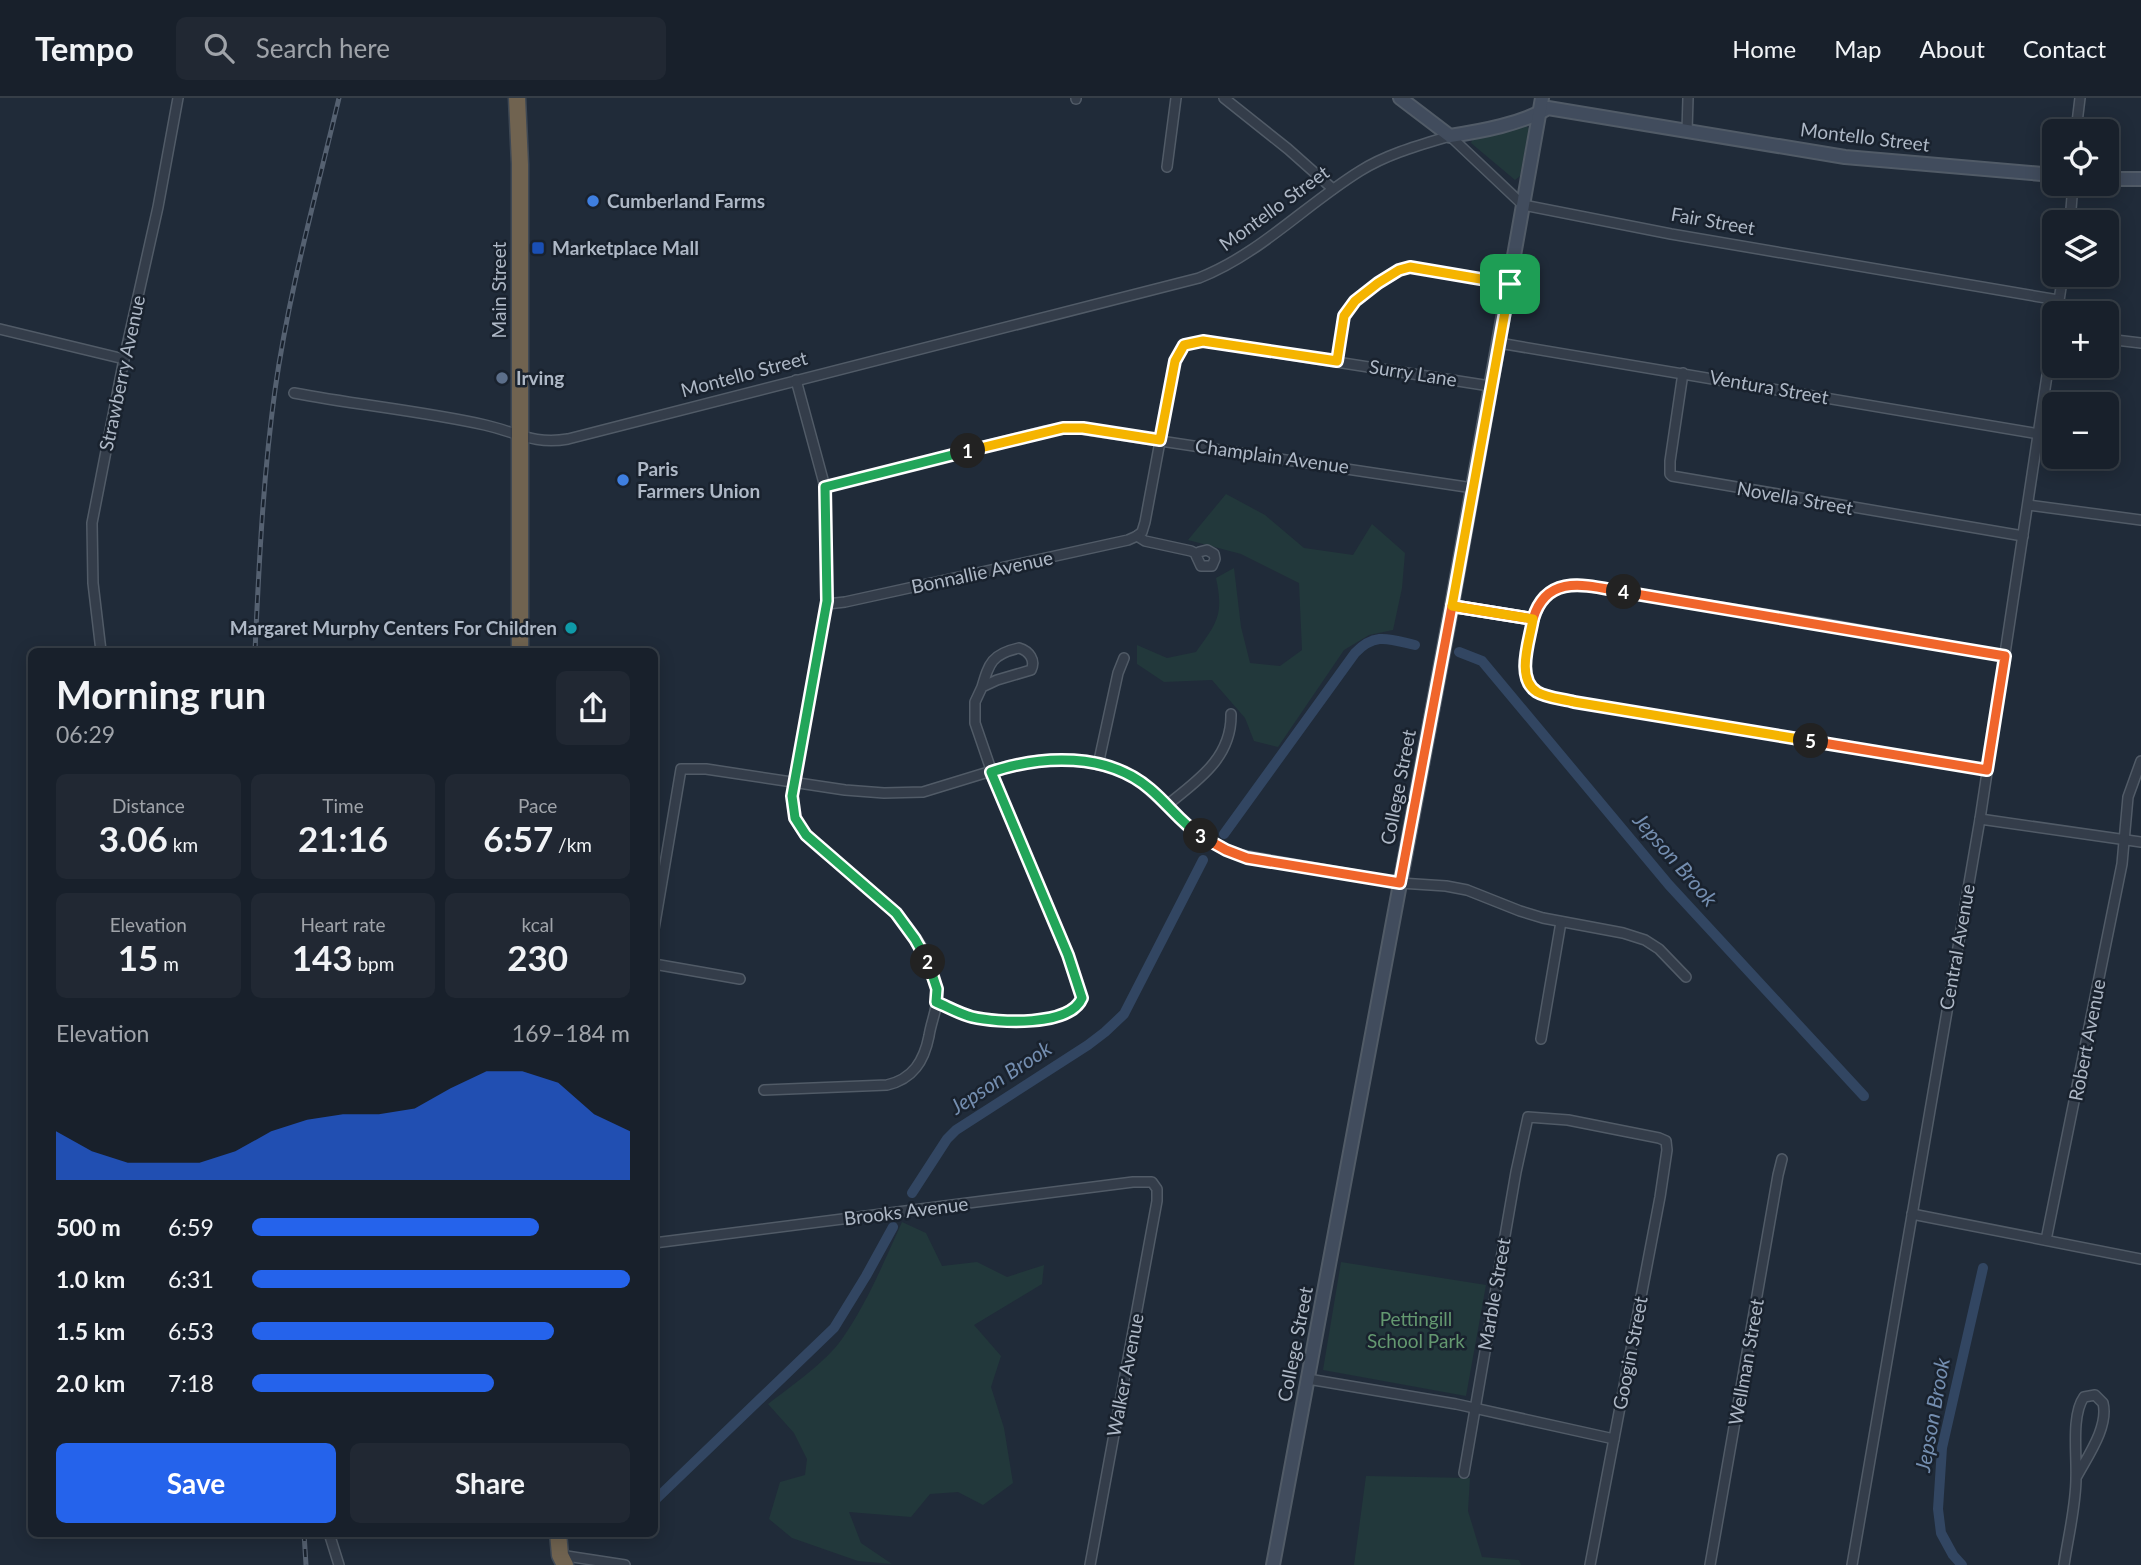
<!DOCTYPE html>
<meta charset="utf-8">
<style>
:root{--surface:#18202b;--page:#212833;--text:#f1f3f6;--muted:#9fa3a9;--line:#363e47;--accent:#2563eb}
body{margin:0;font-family:Lato,sans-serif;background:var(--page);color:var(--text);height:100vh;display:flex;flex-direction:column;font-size:26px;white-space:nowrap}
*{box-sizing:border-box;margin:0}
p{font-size:23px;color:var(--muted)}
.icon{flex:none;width:38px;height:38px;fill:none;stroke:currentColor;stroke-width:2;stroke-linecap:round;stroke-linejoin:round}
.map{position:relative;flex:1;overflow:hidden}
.panel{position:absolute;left:28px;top:550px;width:630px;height:889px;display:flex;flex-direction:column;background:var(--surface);border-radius:10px;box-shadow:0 4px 18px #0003,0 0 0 2px var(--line)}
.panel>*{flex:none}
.fabs{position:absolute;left:2042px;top:21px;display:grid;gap:14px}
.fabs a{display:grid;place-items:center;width:77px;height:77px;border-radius:10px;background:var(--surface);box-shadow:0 4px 18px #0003,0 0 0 2px var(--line);font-size:35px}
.pin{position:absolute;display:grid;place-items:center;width:60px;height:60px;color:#fff;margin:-30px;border-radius:14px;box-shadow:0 4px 10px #0006}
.km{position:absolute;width:35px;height:35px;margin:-18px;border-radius:50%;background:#222;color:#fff;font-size:19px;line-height:35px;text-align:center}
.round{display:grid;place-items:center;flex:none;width:74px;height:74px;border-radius:10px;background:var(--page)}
.overview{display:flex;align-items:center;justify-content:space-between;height:119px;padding:0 28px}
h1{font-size:38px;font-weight:700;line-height:52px}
.stats{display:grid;grid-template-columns:repeat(3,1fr);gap:10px;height:119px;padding:7px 28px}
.stats div{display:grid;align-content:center;border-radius:10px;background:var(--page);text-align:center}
.stats b{font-size:35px;font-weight:700}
.stats small{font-size:19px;font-weight:400}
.stats p{font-size:19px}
.chart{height:196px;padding:14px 28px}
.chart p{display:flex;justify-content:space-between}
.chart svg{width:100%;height:126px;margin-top:7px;fill:var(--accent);opacity:.7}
.action{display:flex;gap:14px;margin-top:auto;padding:14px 28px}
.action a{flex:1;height:80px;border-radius:10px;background:var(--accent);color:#fff;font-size:28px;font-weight:700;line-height:80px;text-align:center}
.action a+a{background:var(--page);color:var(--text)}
ul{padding:0 28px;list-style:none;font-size:23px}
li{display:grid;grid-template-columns:112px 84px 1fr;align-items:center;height:52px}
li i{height:18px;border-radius:9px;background:var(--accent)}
header{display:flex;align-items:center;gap:42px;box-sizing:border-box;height:98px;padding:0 35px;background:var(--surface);border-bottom:2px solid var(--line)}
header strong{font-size:33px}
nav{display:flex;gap:38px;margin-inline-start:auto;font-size:24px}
.search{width:490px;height:63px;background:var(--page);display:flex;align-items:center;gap:18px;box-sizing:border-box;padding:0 24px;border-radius:10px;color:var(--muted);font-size:26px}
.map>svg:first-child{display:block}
.green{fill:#22383b}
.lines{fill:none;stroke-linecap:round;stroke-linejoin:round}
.canal{stroke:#324662;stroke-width:10}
.street-casing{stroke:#515b67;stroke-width:12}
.secondary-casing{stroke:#515b67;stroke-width:16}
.highway-casing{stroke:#3e4854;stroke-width:19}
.street{stroke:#343d4a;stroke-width:9}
.secondary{stroke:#414c5d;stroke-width:12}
.highway{stroke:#706350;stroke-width:16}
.rail-casing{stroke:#556171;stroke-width:5}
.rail{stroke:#19222e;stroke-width:2.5;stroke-dasharray:8;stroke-linecap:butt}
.split-1-casing{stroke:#fff;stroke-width:14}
.split-2-casing{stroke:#fff;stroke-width:14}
.split-3-casing{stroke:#fff;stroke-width:14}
.split-4-casing{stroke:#fff;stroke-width:14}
.split-5-casing{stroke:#fff;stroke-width:14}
.split-6-casing{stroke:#fff;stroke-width:14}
.split-1{stroke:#f5b400;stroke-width:9}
.split-2{stroke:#22a559;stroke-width:9}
.split-3{stroke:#22a559;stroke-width:9}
.split-4{stroke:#f0652b;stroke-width:9}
.split-5{stroke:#f0652b;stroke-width:9}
.split-6{stroke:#f5b400;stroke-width:9}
.shop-dot{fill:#3f7fe0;stroke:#19222e;stroke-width:2.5}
.transit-dot{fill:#1a4fb4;stroke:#19222e;stroke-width:2.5}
.service-dot{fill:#5c6f8a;stroke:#19222e;stroke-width:2.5}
.culture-dot{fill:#0f9aa8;stroke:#19222e;stroke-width:2.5}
.labels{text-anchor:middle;stroke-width:5;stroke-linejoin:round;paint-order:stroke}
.street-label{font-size:19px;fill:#aeb8c6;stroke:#19222e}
.poi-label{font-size:19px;font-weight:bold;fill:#aeb8c6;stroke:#19222e;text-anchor:start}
.park-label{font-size:19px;fill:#649870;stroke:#19222e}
.water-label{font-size:21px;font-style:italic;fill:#748eb0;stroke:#19222e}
</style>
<header>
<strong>Tempo</strong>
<div class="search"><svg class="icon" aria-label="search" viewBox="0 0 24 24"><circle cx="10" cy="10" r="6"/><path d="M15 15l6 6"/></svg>Search here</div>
<nav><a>Home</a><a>Map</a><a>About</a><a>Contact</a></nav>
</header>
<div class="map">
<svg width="2141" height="1467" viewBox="0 0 2141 1467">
<rect width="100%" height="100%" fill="#202b39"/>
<!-- green -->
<g class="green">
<path d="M1526,27L1529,31L1520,78L1515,82L1471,45L1473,40Z"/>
<path d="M1226,396L1265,417L1304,450L1353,457L1372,426L1405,455L1402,490L1393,532L1369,537L1344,552L1278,649L1254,643L1245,620L1212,582L1164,584L1137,566V547L1167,560L1196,554C1217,525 1224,517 1216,480L1234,470L1241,529L1250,565L1280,568L1302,552L1299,485L1241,456L1188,442Z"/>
<path d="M902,1124L926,1135L942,1168L977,1164L1007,1179L1044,1167L1042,1186L974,1227L1001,1258L991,1289L1004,1330L1013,1385L983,1407L958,1394L930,1396L911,1419L849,1414L861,1445L892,1466L858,1463L792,1440L769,1421L780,1384L805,1377L807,1361L794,1335L768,1306C790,1289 826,1264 842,1241C867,1205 884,1164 902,1124Z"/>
<path d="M1341,1164L1486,1187L1466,1298L1323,1272Z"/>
<path d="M1366,1378L1470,1380L1468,1413L1482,1459L1519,1462L1521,1467H1354Z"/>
</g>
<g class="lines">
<!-- canal -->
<g class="canal">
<path d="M1459,554L1482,563L1669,787L1864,998"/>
<path d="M1224,736L1355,555C1375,534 1389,541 1415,547"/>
<path d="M912,1095L947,1041L956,1032L1088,947L1105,934L1124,916L1203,762"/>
<path d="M654,1403L834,1230L866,1178L893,1129"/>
<path d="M1962,1467L1953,1457L1941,1435L1938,1411L1942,1350L1983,1170"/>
</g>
<defs>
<g id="street">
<path d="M1224,0L1288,51L1333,91"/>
<path d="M1076,1V0"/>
<path d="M1687,33L1688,0"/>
<path d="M2076,33L2080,0"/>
<path d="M1167,69L1176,0"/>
<path d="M2070,124L2073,86"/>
<path d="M2057,215L2063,177"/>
<path d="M0,231L124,261"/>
<path d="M2107,241L2141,245"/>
<path d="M1499,245L2039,336"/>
<path d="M1337,263L1344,218L1355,203L1378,185L1399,172L1410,169L1510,186"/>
<path d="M1683,275L1670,363V376L1672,378L2023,438"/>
<path d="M294,295C357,307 422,313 485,327C516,334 534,347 568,341L1199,180C1260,156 1305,107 1360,73C1387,56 1420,47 1450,38L1523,107L1671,136L2058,202"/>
<path d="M825,389L1045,333L1074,330L1473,390"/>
<path d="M2028,407L2141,422"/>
<path d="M1137,438L1142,434L1145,424L1175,263L1184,247L1203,243L1234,248L1490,288"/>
<path d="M1137,438L1145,443L1191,453L1195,455L1201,468H1212L1215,461L1214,456L1207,452L1199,454"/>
<path d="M827,506L845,504L1128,442L1137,438"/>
<path d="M1452,507L1533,521"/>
<path d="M101,553L93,485L92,425L124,261L158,109L178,0"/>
<path d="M1098,667L1118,575L1124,560"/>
<path d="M1987,672L1574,604C1560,601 1538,600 1530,587C1519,572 1532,512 1545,499C1553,490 1562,489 1574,486L1826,526L2005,558"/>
<path d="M1167,707C1197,683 1232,660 1231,616"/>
<path d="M1980,721L2141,744"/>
<path d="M654,831L681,671H706L845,692L884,695L923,694L1008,668L1041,662L1053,661L1087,664L1112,670L1135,679L1196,735L1236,756L1400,785L1446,788L1467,792L1520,813L1543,820L1623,835L1645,842L1659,851L1686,879"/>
<path d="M654,866L740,881"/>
<path d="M936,904C948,909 960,916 972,919C998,925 1070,929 1082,900L1068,857L998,692L975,625V604L982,589L997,582L1031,572C1036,562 1029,553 1019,550C992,556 989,565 982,589"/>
<path d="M1541,941L1561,824"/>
<path d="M764,992L887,987C913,981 924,963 929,938C931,923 940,905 937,890C927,831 873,795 830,759C818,749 804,739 797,724C793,716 792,707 792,698L827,503L825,389L796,282"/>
<path d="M1912,1116L2141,1161"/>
<path d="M2046,1142L2122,766L2128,699L2141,663"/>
<path d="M654,1145L1133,1084H1152L1157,1091V1103L1090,1467"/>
<path d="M1308,1281L1456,1306L1614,1341"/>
<path d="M1464,1375L1516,1074L1528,1019L1568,1022L1659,1040L1666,1043L1667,1052L1660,1099L1590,1467"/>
<path d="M329,1435L339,1467"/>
<path d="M560,1457L625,1467"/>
<path d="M1710,1467L1778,1077L1782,1061"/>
<path d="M1852,1467L1980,721L2054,231"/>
<path d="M2064,1467C2068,1439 2076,1408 2076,1380C2077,1357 2071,1317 2084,1299L2095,1297L2103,1305C2109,1329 2087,1359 2076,1380"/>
</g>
<g id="secondary">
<path d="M1400,0L1450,38C1482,33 1521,26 1548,10L1845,59L2054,77"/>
<path d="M2107,81H2141"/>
<path d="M1273,1467L1452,507L1542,0"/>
</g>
<g id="highway">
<path d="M517,0L520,66V553"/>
<path d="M558,1435L560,1457L565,1467"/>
</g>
</defs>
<!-- street casing -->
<use href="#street" class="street-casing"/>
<!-- secondary casing -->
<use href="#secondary" class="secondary-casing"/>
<!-- highway casing -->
<use href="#highway" class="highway-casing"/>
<!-- street -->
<use href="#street" class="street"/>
<!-- secondary -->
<use href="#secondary" class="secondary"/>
<!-- highway -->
<use href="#highway" class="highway"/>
<defs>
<g id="rail">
<path d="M255,553C259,466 263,379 275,292C289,193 316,97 339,0"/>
<path d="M304,1435L306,1467"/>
</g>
</defs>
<!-- rail casing -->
<use href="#rail" class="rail-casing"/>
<!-- rail -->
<use href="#rail" class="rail"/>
</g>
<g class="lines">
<defs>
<path id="split-1" d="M968,353L1063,330H1083L1160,342L1175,263L1184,247L1203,243L1337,263L1344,218L1355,203L1378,185L1399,172L1410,169L1510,186"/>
<path id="split-2" d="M928,864L915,841L896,815L806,737L795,720L792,698L827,503L825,389L968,353"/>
<path id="split-3" d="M928,864L937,891L936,904C948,909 960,916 972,919C998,925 1070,929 1082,900L1068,857L991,674C1042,657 1107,654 1150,691C1168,706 1181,725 1201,738"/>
<path id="split-4" d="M1201,738L1226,752L1247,760L1400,785L1452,508L1533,521C1547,474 1588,488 1624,494"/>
<path id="split-5" d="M1624,494L2005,558L1987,672L1811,643"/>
<path id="split-6" d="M1510,186L1452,508L1533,521C1530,542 1515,580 1537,594C1547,600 1563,601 1574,604L1811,643"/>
</defs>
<!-- split-1 casing -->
<use href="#split-1" class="split-1-casing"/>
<!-- split-2 casing -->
<use href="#split-2" class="split-2-casing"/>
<!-- split-3 casing -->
<use href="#split-3" class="split-3-casing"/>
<!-- split-4 casing -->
<use href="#split-4" class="split-4-casing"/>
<!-- split-5 casing -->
<use href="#split-5" class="split-5-casing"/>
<!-- split-6 casing -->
<use href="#split-6" class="split-6-casing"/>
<!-- split-1 -->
<use href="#split-1" class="split-1"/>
<!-- split-2 -->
<use href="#split-2" class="split-2"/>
<!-- split-3 -->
<use href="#split-3" class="split-3"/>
<!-- split-4 -->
<use href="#split-4" class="split-4"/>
<!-- split-5 -->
<use href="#split-5" class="split-5"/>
<!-- split-6 -->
<use href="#split-6" class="split-6"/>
</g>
<!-- markers -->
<g class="shop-dot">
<circle cx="593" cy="103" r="7"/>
<circle cx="623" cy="382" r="7"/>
</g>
<rect class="transit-dot" x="531" y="143" width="14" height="14" rx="3.5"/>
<circle class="service-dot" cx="502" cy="280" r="7"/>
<circle class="culture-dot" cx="571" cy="530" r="7"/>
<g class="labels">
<!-- street labels -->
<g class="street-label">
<text transform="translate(1865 39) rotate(7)" y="7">Montello Street</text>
<text transform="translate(1274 110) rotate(-36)" y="7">Montello Street</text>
<text transform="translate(1713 123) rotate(10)" y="7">Fair Street</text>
<text transform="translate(499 192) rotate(-90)" y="7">Main Street</text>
<text transform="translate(122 275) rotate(-78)" y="7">Strawberry Avenue</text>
<text transform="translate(1413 275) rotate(9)" y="7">Surry Lane</text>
<text transform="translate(744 276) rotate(-15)" y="7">Montello Street</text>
<text transform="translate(1769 289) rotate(10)" y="7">Ventura Street</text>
<text transform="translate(1272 358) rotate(8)" y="7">Champlain Avenue</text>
<text transform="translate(1795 400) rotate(10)" y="7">Novella Street</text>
<text transform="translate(982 474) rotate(-12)" y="7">Bonnallie Avenue</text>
<text transform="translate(1398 689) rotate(-79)" y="7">College Street</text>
<text transform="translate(1957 849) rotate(-80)" y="7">Central Avenue</text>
<text transform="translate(2087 942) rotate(-79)" y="7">Robert Avenue</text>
<text transform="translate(906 1113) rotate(-7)" y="7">Brooks Avenue</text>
<text transform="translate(1494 1196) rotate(-80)" y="7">Marble Street</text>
<text transform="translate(1295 1246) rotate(-79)" y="7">College Street</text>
<text transform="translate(1630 1255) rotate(-79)" y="7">Googin Street</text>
<text transform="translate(1746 1264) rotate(-80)" y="7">Wellman Street</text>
<text transform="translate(1125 1277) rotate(-79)" y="7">Walker Avenue</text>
</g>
<!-- poi labels -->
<g class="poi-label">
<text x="607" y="110">Cumberland Farms</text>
<text x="552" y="157">Marketplace Mall</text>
<text x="516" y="287">Irving</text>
<text x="637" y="378">Paris<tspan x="637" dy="22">Farmers Union</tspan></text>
<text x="557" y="537" text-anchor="end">Margaret Murphy Centers For Children</text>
</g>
<!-- park labels -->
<g class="park-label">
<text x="1416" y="1228">Pettingill<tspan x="1416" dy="22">School Park</tspan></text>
</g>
<!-- water labels -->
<g class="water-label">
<text transform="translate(1675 762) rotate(49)" y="7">Jepson Brook</text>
<text transform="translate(1001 980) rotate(-33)" y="7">Jepson Brook</text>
<text transform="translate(1933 1317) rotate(-80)" y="7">Jepson Brook</text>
</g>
</g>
</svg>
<div class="fabs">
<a><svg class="icon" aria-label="locate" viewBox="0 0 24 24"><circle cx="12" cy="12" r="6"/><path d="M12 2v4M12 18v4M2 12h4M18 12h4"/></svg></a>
<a><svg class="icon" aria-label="layers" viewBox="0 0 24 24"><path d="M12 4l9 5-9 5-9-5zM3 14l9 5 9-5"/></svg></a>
<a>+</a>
<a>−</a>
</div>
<div class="pin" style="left:1510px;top:186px;background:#1e9e55"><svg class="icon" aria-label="arrive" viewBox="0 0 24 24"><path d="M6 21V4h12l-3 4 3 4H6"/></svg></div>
<b class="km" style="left:968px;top:353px">1</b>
<b class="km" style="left:928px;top:864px">2</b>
<b class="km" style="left:1201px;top:738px">3</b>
<b class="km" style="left:1624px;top:494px">4</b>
<b class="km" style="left:1811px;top:643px">5</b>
<section class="panel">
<div class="overview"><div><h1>Morning run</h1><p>06:29</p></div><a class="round"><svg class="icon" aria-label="share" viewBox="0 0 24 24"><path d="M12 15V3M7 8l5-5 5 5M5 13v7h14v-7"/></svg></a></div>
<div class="stats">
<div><p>Distance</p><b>3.06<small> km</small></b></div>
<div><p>Time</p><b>21:16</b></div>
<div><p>Pace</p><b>6:57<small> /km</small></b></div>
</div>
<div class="stats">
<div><p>Elevation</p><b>15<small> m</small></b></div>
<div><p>Heart rate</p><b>143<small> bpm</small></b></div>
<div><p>kcal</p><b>230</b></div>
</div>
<div class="chart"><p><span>Elevation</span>169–184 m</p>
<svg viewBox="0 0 160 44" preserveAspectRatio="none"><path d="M0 44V27L10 34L20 38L30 38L40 38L50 34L60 27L70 23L80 21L90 21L100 19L110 12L120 6L130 6L140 10L150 21L160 27V44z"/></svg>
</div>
<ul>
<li><b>500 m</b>6:59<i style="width:76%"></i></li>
<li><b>1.0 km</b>6:31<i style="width:100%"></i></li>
<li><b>1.5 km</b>6:53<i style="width:80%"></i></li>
<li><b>2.0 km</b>7:18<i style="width:64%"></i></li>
</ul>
<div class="action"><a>Save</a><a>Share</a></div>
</section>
</div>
